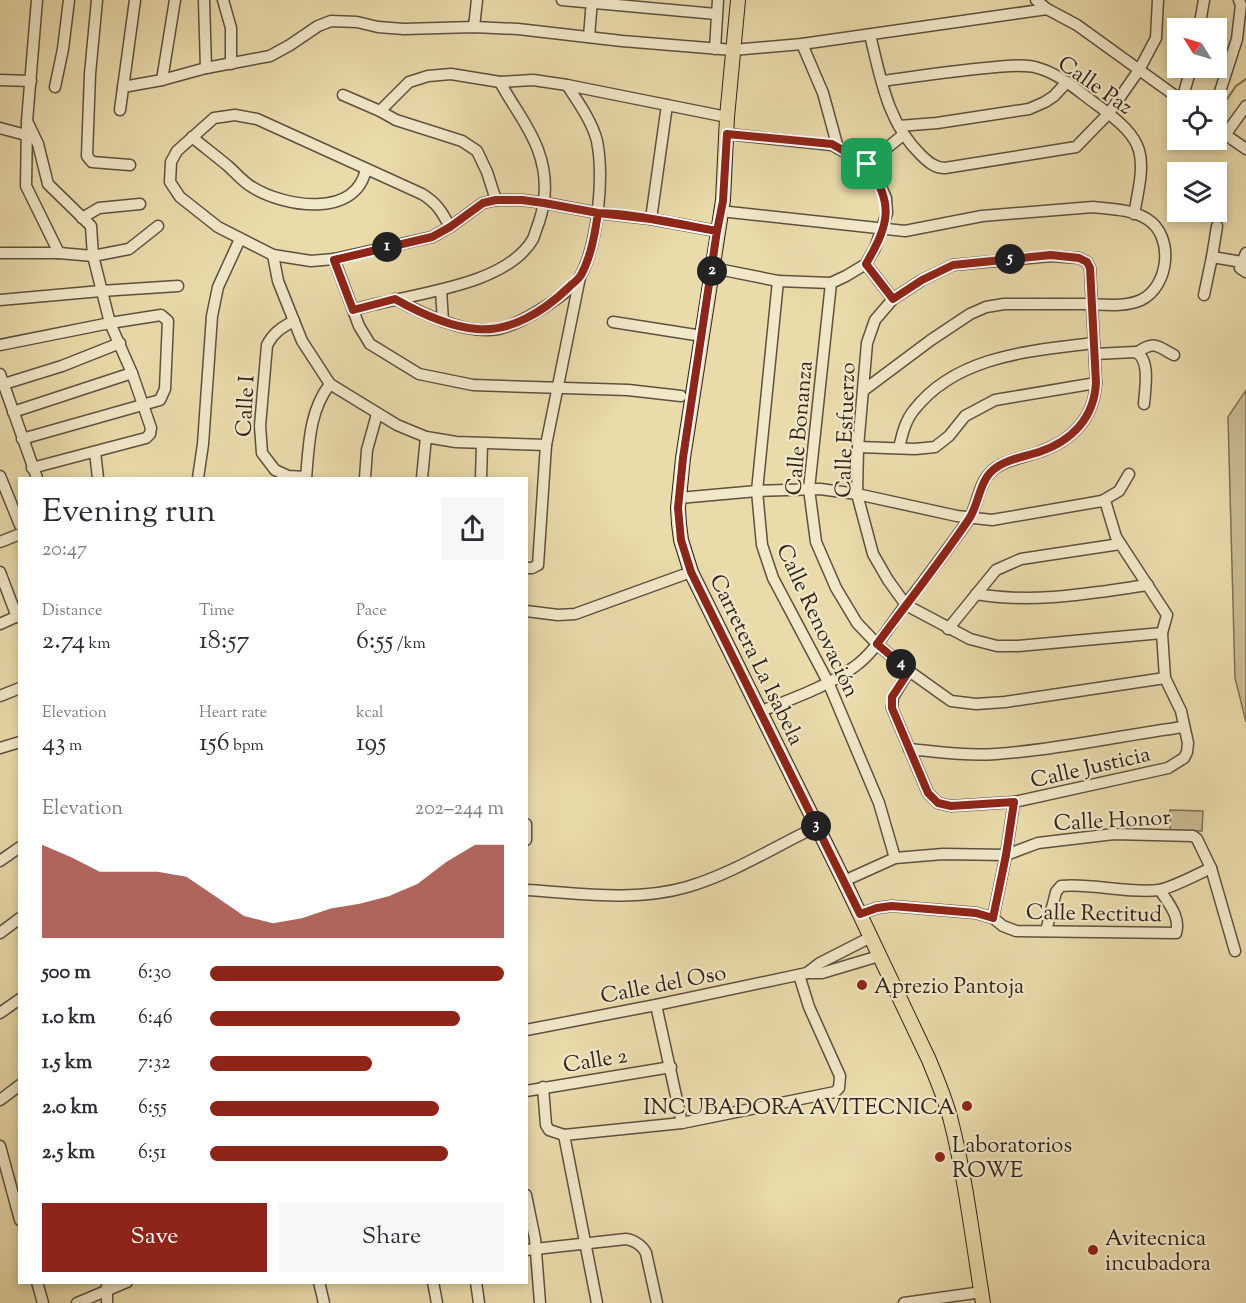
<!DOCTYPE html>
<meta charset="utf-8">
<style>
:root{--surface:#fff;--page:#f7f7f7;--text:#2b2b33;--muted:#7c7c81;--accent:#8f2418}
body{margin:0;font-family:"Sorts Mill Goudy",serif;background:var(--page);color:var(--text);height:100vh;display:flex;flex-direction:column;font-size:22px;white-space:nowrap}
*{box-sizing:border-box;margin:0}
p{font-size:20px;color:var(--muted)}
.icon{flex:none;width:33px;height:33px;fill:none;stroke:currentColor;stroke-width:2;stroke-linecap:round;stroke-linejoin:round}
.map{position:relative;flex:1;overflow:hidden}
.side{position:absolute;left:18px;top:477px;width:510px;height:807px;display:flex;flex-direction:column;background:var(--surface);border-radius:0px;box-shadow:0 3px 9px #0003}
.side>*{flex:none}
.needle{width:39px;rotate:307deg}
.fabs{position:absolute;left:1167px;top:18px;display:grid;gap:12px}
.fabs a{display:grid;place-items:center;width:60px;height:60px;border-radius:0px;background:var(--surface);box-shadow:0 3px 9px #0003;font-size:30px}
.pin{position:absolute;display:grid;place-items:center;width:51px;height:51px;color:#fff;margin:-26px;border-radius:12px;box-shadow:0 3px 9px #0006}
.km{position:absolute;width:30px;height:30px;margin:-15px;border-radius:50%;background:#222;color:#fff;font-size:16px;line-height:30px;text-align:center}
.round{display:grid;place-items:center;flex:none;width:63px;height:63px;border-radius:0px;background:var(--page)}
.head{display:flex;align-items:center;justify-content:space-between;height:102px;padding:0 24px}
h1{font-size:33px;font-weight:600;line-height:45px}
.metrics{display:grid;grid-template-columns:repeat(3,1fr);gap:9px;height:102px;padding:6px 24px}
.metrics div{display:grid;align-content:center}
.metrics b{font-size:26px;font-weight:600}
.metrics small{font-size:16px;font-weight:400}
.metrics p{font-size:16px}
.chart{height:168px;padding:12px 24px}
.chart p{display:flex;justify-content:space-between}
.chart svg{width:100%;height:108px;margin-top:6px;fill:var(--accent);opacity:.7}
.button{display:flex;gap:12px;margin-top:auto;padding:12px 24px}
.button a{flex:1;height:69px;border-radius:0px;background:var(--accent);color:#fff;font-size:24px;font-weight:600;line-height:69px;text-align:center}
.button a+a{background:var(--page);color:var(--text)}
ul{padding:0 24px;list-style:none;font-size:20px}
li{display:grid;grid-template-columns:96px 72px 1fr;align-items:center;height:45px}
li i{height:15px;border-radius:8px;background:var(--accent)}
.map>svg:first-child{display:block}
.green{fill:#cabc93;stroke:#7d7058;stroke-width:1.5}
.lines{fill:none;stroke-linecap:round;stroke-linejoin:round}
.stream{stroke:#7a6c55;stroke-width:2}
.minor-casing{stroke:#5e5140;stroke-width:13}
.major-casing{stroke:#30231d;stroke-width:16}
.minor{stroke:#f1e8c8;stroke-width:10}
.major{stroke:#eadbab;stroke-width:14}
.route-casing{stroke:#fff;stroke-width:12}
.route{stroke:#8f2418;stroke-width:8}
.poi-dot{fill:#8f2418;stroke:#f1e8c8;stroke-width:2}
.labels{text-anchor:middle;stroke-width:4.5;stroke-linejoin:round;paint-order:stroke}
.street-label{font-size:22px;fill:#30231d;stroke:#f1e8c8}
.poi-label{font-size:22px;fill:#30231d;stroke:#f1e8c8;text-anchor:start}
</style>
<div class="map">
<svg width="1246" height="1303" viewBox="0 0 1246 1303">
<rect width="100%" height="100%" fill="#eadbab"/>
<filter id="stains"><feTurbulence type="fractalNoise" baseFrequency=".00333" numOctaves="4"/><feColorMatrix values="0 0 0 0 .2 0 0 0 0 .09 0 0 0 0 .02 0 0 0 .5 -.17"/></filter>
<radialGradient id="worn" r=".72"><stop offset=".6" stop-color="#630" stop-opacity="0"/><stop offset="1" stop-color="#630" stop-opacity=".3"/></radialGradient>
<!-- green -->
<g class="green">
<path d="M1246,390V722L1235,678L1228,417Z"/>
<path d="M1170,810L1203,811L1202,831L1170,830Z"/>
</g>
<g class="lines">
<!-- stream -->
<g class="stream">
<path d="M1216,115L1236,86L1246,79"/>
<path d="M1198,141L1199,140"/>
</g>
<defs>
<g id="minor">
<path d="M97,0L90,74L87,156L92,162L130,165"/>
<path d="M204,0L206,68"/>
<path d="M223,0L231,28V64"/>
<path d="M562,0L716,14"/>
<path d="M1036,0L1047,9L1077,25L1181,100"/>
<path d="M474,27L477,0"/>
<path d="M1199,28L1204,0"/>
<path d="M870,35C881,79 887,122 921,155C928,162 935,168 945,168L1076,147L1109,113L1139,70L1156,38L1158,0"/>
<path d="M589,37L592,0"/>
<path d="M802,44L823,93L838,148"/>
<path d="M715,49L718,0"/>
<path d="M0,80L31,81"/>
<path d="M162,80L175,0"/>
<path d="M882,81C920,76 958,70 996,67C1010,66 1025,64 1038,68C1060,74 1078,91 1096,104C1148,142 1146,153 1134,214"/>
<path d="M55,87L63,49L69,0"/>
<path d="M123,87L162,80L206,68L270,56L290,45L318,26L331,21L357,22L378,27L404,29L474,27L518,29L622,41L733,50L802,44L1047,9"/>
<path d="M343,95L380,111L396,120L462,141L477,151L487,172L496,200"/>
<path d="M1182,100L1191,68"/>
<path d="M1216,104L1237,39L1241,5L1239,0"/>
<path d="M120,110L135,0"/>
<path d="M380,111L409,82L428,76L451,74L500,82L533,80L567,85L727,117"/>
<path d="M27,123L26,186L59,253"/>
<path d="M899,126L937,123L1029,109L1045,102L1054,96L1067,82"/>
<path d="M0,128L26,135"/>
<path d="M1216,128L1246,149"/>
<path d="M1225,135L1246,106"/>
<path d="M192,137C204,147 216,156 228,166C236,173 243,182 252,187C284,207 356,219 366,169"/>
<path d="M867,164L903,135"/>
<path d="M720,211L905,231L982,216L1093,207C1111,209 1131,209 1147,219C1175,236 1169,287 1141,300C1124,308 1101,304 1082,304C1056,304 1030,304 1004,304L986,307L970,314L931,340L864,390"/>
<path d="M82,218L99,208L140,204"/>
<path d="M651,219L667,105"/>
<path d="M450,227C442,212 437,203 422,194L257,119L235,115L214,118L177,151L171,162L170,182L180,197L218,227L273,255L311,261L334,259L432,237L450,227L483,203L496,200H522L545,203L598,213L651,219L717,231"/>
<path d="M0,253H59L93,256L129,249L158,226"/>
<path d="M1246,253L1240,268L1246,272"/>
<path d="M273,255L278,281L302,341L330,384L397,425L426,437L456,442L546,445"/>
<path d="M1212,257L1242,262"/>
<path d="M334,259L359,326L370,344L419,374L473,385L628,390L681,396"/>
<path d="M866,264L893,299"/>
<path d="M713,268L778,281L831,283L846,276L866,264L875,248L887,213L886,198L878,180L867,164L832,145L727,134"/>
<path d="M778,281L757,491L762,545L773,578L828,682L879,803L895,858"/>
<path d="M831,283L809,489L816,542L836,588L857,623L877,644L909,671L951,701L976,704L1005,702L1165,678"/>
<path d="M441,290L443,321"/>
<path d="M1204,295L1212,257L1217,226"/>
<path d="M395,299C423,314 466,335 498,329C519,325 571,294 581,275C598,242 604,177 597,141C592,121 578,102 567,85"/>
<path d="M0,300L101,291L178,286"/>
<path d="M353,310C403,294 504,289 533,239C535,234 537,227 539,222C547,198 547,174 538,150C529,125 512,105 500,82"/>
<path d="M294,321C282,327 273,333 267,345L260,426L262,453L275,470L288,476L306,477"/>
<path d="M613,322L702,336"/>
<path d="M0,345L110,323L161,315L168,321L165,389L160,400L22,439"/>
<path d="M1138,352C1155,340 1158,347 1174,355"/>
<path d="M1095,354L1135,352C1151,358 1145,389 1144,404"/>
<path d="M0,374L37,478"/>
<path d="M4,384L62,366L120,343"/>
<path d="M13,412L132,373"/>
<path d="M858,447L915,449L935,447L949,436L965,416L995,400L1096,383"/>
<path d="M899,448C902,435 905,421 914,410C957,355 1031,351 1094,343"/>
<path d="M95,452L98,478"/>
<path d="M32,468L146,438L150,434L151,428L132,373L110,323L93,256L91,226L48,184L38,144L27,121L37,0"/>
<path d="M0,476L20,525"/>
<path d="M198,478L203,444L212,316L218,287L240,239"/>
<path d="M306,478C309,445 309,411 330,384"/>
<path d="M365,478L367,450L377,414"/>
<path d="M422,478L426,437"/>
<path d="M481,478L482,444"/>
<path d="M679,498L757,491L820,489L857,494L957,516L992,520L1102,501L1119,491L1129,474"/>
<path d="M0,542L20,534"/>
<path d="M526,568H532L538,565L546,445L580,277"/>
<path d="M0,572L17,617"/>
<path d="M976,594C1033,604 1092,593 1148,585"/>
<path d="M526,611L558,615L575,614L691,572"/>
<path d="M0,624L20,615"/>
<path d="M948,629L996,570L1021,559L1120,544"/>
<path d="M909,671L893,697L892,708L928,793L938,803L951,806L1014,802L1168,768L1184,758L1187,752L1188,743L1181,711L1165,678L1162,633L1167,615L1116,537L1106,504L1102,501"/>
<path d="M0,696L20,688"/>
<path d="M759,712C791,699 827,687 854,667C873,654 887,630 901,611C924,580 948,550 969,519C978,505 978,485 990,473C1002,460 1023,458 1039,452C1072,441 1094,418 1096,383L1090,268L1087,262L1079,258L1051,256L953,265L922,280L893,299L875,320L867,343L858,447L857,494L873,554L888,580L906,605L970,639L997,646H1018L1162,633"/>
<path d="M0,748L20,742"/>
<path d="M909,749C938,752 967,756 996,754C1059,750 1121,735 1184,727"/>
<path d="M526,824V840"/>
<path d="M0,861L20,847"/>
<path d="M844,881L895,858L943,854L1006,855L1038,843L1114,834L1193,836L1197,839L1211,868L1235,951"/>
<path d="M526,890C579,893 635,902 687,887C732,874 774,847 816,827"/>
<path d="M860,914L877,908L892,906L976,913L993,918L1003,926L1016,931L1176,933C1181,917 1168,903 1160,890"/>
<path d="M993,918L1006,855L1014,802"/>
<path d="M1046,931L1056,892L1061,886C1093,883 1129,894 1159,890C1174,887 1196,875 1211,868"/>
<path d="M0,933L20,918"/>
<path d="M807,973L820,963L871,937"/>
<path d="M656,1005L682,1123"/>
<path d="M0,1013L20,999"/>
<path d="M526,1030L656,1005L807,973H822L879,956"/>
<path d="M543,1087L546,1125L549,1130L564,1135L682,1123L835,1092L839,1088L840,1076L809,1007L799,975"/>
<path d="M526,1091L671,1067"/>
<path d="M0,1100L20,1085"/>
<path d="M564,1135L597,1303"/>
<path d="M0,1146L20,1220"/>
<path d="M526,1195L535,1239L540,1303"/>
<path d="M526,1250L626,1239C634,1240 643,1246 646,1253L657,1303"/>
<path d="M37,1282L43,1303"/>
<path d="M319,1282L324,1303"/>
<path d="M433,1282L437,1303"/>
<path d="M476,1282L479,1303"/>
<path d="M77,1303L127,1282"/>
<path d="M107,1303V1286"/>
<path d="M904,1303L982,1292"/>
</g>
<path id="major" d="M738,0L727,117L723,200L683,458L678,508L679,524L681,540L691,572L844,881L929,1060C937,1080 946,1100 951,1121C966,1180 973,1242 983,1303"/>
</defs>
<!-- minor casing -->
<use href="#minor" class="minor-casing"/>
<!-- major casing -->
<use href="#major" class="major-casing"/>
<!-- minor -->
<use href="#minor" class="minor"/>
<!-- major -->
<use href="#major" class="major"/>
</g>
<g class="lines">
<defs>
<path id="route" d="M867,164L832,144L727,134L723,201L717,231L651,219L598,213L544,203L522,200H496L483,203L450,227L432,237L334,260L353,310L395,299C418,312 450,327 477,329C511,332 544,311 568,288C572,284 578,280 581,275C591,257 595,233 598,213C638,214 678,224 717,231L683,458L678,508L681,540L691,572L860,914L877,908L892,906L976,913L993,918L1006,855L1014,802L951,806L938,803L928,793L892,708V697L909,671L877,644C908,602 940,562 969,519C979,504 979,482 993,470C1006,459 1024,457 1039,452C1072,441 1094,418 1096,383L1090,268L1087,262L1079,258L1051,255L953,265L922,280L893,299L866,264C890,222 894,205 867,164"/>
</defs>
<!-- route casing -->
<use href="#route" class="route-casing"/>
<!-- route -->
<use href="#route" class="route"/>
</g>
<!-- markers -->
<g class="poi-dot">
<circle cx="862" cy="985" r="6"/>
<circle cx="967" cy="1106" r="6"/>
<circle cx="940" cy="1157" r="6"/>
<circle cx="1093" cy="1250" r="6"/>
</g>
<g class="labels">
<!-- street labels -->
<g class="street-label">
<text transform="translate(1096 84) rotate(35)" y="8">Calle Paz</text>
<text transform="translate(244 406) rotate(-87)" y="8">Calle I</text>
<text transform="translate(798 428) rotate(-85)" y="8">Calle Bonanza</text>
<text transform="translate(844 430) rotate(-88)" y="8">Calle Esfuerzo</text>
<text transform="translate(819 620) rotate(65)" y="8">Calle Renovación</text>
<text transform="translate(758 659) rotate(64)" y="8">Carretera La Isabela</text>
<text transform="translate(1090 766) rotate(-13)" y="8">Calle Justicia</text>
<text transform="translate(1112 819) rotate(-3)" y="8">Calle Honor</text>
<text transform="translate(1094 912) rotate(1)" y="8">Calle Rectitud</text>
<text transform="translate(663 983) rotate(-11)" y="8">Calle del Oso</text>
<text transform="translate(595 1059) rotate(-9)" y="8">Calle 2</text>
</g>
<!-- poi labels -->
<g class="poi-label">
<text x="874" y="993">Aprezio Pantoja</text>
<text x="955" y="1114" text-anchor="end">INCUBADORA AVITECNICA</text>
<text x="952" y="1152">Laboratorios<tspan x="952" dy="25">ROWE</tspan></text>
<text x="1105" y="1245">Avitecnica<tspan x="1105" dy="25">incubadora</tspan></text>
</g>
</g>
<rect width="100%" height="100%" filter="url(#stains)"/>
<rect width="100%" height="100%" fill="url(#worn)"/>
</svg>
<div class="fabs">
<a><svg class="needle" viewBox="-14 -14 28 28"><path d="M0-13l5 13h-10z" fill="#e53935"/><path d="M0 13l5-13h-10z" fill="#7c7c81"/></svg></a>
<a><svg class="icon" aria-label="locate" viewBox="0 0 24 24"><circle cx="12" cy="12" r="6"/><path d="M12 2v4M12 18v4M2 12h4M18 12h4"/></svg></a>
<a><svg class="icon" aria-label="layers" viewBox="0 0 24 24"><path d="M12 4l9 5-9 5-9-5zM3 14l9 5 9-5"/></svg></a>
</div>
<div class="pin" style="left:867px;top:164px;background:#1e9e55"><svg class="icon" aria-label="arrive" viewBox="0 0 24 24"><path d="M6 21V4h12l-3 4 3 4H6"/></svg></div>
<b class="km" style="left:387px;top:247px">1</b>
<b class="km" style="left:712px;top:271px">2</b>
<b class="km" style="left:816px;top:826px">3</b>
<b class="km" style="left:901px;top:664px">4</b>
<b class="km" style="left:1010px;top:259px">5</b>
<section class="side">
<div class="head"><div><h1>Evening run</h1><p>20:47</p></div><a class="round"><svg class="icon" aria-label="share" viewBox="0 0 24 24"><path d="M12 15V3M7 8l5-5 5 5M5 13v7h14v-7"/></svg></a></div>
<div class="metrics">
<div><p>Distance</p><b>2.74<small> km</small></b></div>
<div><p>Time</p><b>18:57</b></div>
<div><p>Pace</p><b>6:55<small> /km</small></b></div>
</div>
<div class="metrics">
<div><p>Elevation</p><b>43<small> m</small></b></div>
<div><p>Heart rate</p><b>156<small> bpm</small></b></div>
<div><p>kcal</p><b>195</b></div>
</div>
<div class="chart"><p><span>Elevation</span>202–244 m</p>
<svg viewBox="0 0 160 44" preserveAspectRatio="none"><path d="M0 44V6L10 11L20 17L30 17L40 17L50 19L60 27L70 35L80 38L90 36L100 32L110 30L120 27L130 22L140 13L150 6L160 6V44z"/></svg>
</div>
<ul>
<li><b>500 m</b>6:30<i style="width:100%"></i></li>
<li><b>1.0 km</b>6:46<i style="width:85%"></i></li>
<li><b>1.5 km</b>7:32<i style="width:55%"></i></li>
<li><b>2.0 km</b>6:55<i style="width:78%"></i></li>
<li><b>2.5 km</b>6:51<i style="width:81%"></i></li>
</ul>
<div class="button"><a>Save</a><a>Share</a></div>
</section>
</div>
